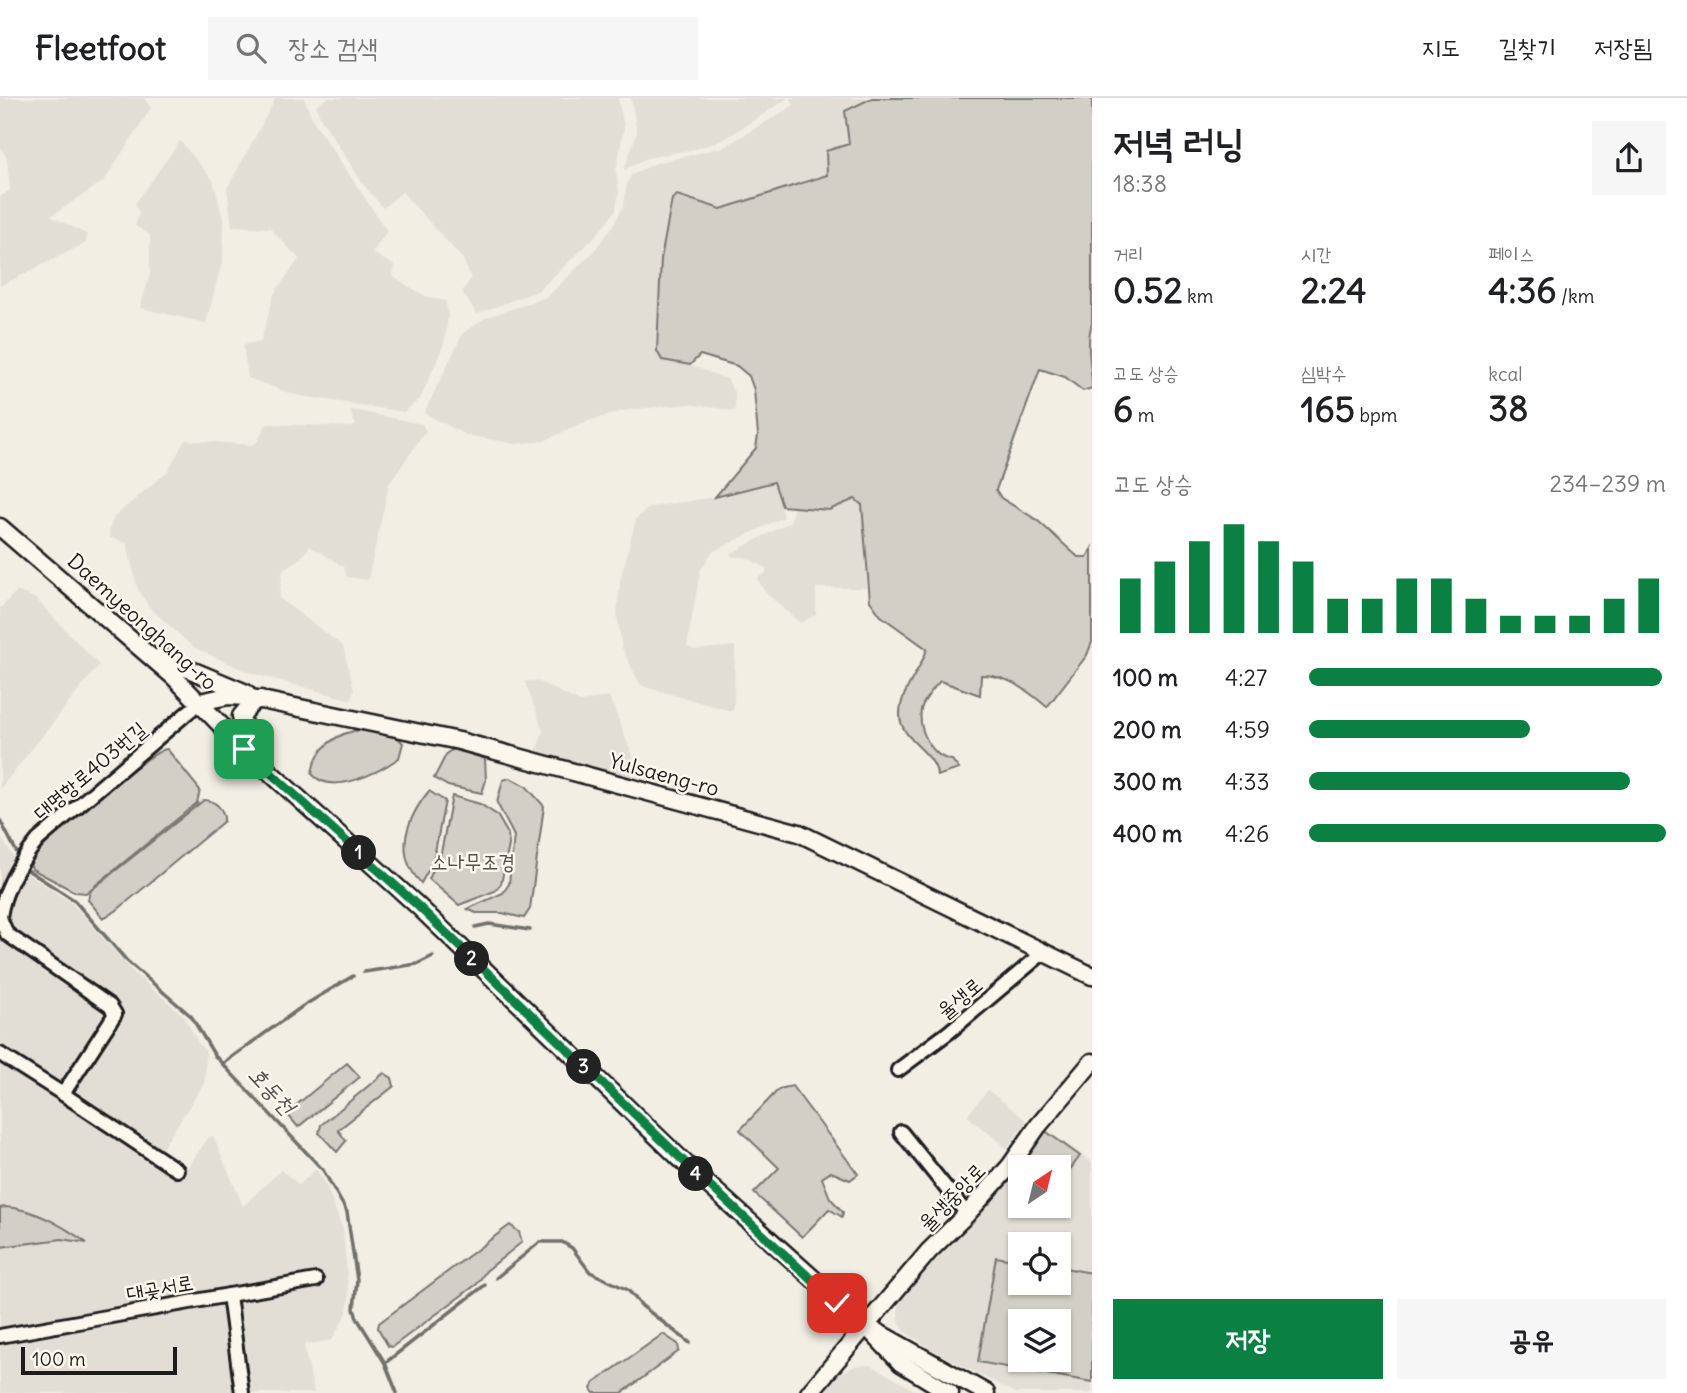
<!DOCTYPE html>
<html lang="ko">
<meta charset="utf-8">
<style>
:root{--surface:#fff;--page:#f6f6f6;--text:#202124;--muted:#757577;--line:#e0e0e0;--accent:#0b8043}
body{margin:0;font-family:Delius,"Poor Story",sans-serif;background:var(--page);color:var(--text);height:100vh;display:flex;flex-direction:column;font-size:26px;white-space:nowrap}
*{box-sizing:border-box;margin:0}
p{font-size:23px;color:var(--muted)}
.icon{flex:none;width:38px;height:38px;fill:none;stroke:currentColor;stroke-width:2;stroke-linecap:round;stroke-linejoin:round}
.map{position:relative;flex:1;overflow:hidden}
.details{display:flex;flex-direction:column;background:var(--surface);width:595px}
.details>*{flex:none}
.needle{width:46px;rotate:35deg}
.tools{position:absolute;left:1008px;top:1057px;display:grid;gap:14px}
.tools a{display:grid;place-items:center;width:63px;height:63px;border-radius:0px;background:var(--surface);box-shadow:0 2px 5px #0004;font-size:35px}
.scale{position:absolute;left:21px;bottom:18px;width:156px;box-sizing:border-box;padding-left:7px;border:4px solid #1c1c1c;border-top:0;font-size:19px;line-height:24px;white-space:nowrap;color:#1c1c1c;-webkit-text-stroke:5px #fbf7ec;paint-order:stroke}
.pin{position:absolute;display:grid;place-items:center;width:60px;height:60px;color:#fff;margin:-30px;border-radius:14px;box-shadow:0 4px 10px #0006}
.km{position:absolute;width:35px;height:35px;margin:-18px;border-radius:50%;background:#222;color:#fff;font-size:19px;line-height:35px;text-align:center}
.round{display:grid;place-items:center;flex:none;width:74px;height:74px;border-radius:0px;background:var(--page)}
.head{display:flex;align-items:center;justify-content:space-between;height:119px;padding:0 21px}
h1{font-size:38px;font-weight:800;line-height:52px}
.figures{display:grid;grid-template-columns:repeat(3,1fr);gap:10px;height:119px;padding:7px 21px}
.figures div{display:grid;align-content:center}
.figures b{font-size:35px;font-weight:800}
.figures small{font-size:19px;font-weight:400}
.figures p{font-size:19px}
.chart{height:196px;padding:14px 21px}
.chart p{display:flex;justify-content:space-between}
.chart svg{width:100%;height:126px;margin-top:7px;stroke:var(--accent);stroke-width:6}
.action{display:flex;gap:14px;margin-top:auto;padding:14px 21px}
.action a{flex:1;height:80px;border-radius:0px;background:var(--accent);color:#fff;font-size:28px;font-weight:800;line-height:80px;text-align:center}
.action a+a{background:var(--page);color:var(--text)}
ul{padding:0 21px;list-style:none;font-size:23px}
li{display:grid;grid-template-columns:112px 84px 1fr;align-items:center;height:52px}
li i{height:18px;border-radius:9px;background:var(--accent)}
header{display:flex;align-items:center;gap:42px;box-sizing:border-box;height:98px;padding:0 35px;background:var(--surface);border-bottom:2px solid var(--line)}
header strong{font-size:33px}
nav{display:flex;gap:38px;margin-inline-start:auto;font-size:24px}
.search{width:490px;height:63px;background:var(--page);display:flex;align-items:center;gap:18px;box-sizing:border-box;padding:0 24px;border-radius:0px;color:var(--muted);font-size:26px}
main{display:flex;flex:1;min-height:0}
.map>svg:first-child{display:block}
.built{fill:#e2ded5;fill-rule:evenodd}
.green{fill:#d2cfc6;stroke:#777671;stroke-width:2;fill-rule:evenodd}
.lines{fill:none;stroke-linecap:round;stroke-linejoin:round}
.stream{stroke:#716f6b;stroke-width:3.5}
.street-casing{stroke:#1c1c1c;stroke-width:18}
.secondary-casing{stroke:#1c1c1c;stroke-width:21}
.street{stroke:#fbf7ec;stroke-width:12}
.secondary{stroke:#fbf7ec;stroke-width:16}
.route-casing{stroke:#fff;stroke-width:14}
.route{stroke:#0b8043;stroke-width:9}
.labels{text-anchor:middle;stroke-width:5;stroke-linejoin:round;paint-order:stroke}
.street-label{font-size:21px;fill:#1c1c1c;stroke:#fbf7ec}
.park-label{font-size:21px;fill:#53524f;stroke:#fbf7ec}
.water-label{font-size:23px;font-style:italic;fill:#545351;stroke:#fbf7ec}
</style>
<header>
<strong>Fleetfoot</strong>
<div class="search"><svg class="icon" aria-label="search" viewBox="0 0 24 24"><circle cx="10" cy="10" r="6"/><path d="M15 15l6 6"/></svg>장소 검색</div>
<nav><a>지도</a><a>길찾기</a><a>저장됨</a></nav>
</header>
<main>
<div class="map">
<svg width="1092" height="1295" viewBox="0 0 1092 1295">
<rect width="100%" height="100%" fill="#f2eee4"/>
<filter id="ink" filterUnits="userSpaceOnUse"><feTurbulence type="fractalNoise" baseFrequency=".0143" numOctaves="2"/><feDisplacementMap in="SourceGraphic" scale="14" xChannelSelector="R" yChannelSelector="G"/><feConvolveMatrix kernelMatrix="1 2 1 2 8 2 1 2 1" color-interpolation-filters="sRGB"/></filter>
<g filter="url(#ink)">
<!-- built -->
<g class="built">
<path d="M0,0H144L151,10L104,83L51,118L86,136V145L0,188V99L10,92L7,60L0,48Z"/>
<path d="M276,0H304L314,24L387,133L372,155L396,168L392,178L425,198L446,203L448,219L444,246L420,301L404,314L295,297L248,280L243,247L261,243L274,196L299,161L270,130L232,128L227,91Z"/>
<path d="M328,0H618L624,30L616,73L619,94L616,112L595,139L539,192L477,216L462,194L471,180L463,161L402,94L383,110L363,86L320,19L316,7Z"/>
<path d="M631,0H788L725,41L699,50L647,60L624,72L637,34Z"/>
<path d="M790,0H872L845,13L850,47L827,77L721,111L678,98L670,109L663,148L657,253L662,262L690,267L727,281L735,296V313L690,306L627,312L582,325L544,343L515,346L466,337L424,315L463,235L485,220L547,199L594,153L613,128L624,107L627,85L631,77L656,65L724,49L794,7Z"/>
<path d="M180,43L213,82L224,124L223,161L206,225L140,210L150,176V137L135,128L139,115L135,106Z"/>
<path d="M352,312L422,326L426,333L389,386L368,482L347,479L344,469L310,448L301,460L283,471L279,500L343,548L354,592L351,602L248,574L193,549L149,509L137,489L127,445L110,440L109,432L114,419L168,373L185,342L252,347L257,344L266,327L270,326L353,329L356,327L350,314Z"/>
<path d="M775,384L784,419L712,454L700,473L687,548L694,552L735,548L734,611L731,613L645,589L640,586L622,550L617,517L620,483L636,421L650,409L715,399Z"/>
<path d="M855,401L862,407L867,490H816V517L800,525L765,494L757,480L766,475V470L745,459H732L730,456L790,424L794,410L834,411Z"/>
<path d="M17,493L36,501L99,567L0,691V510Z"/>
<path d="M525,583H538L580,604L609,598L637,669L636,675L628,679L536,654L543,633Z"/>
<path d="M0,738L23,773L72,805L134,875L183,917L199,946L206,953L205,984L161,1052L188,1069L208,1040L213,1038L243,1108L281,1072L299,1087L316,1071L327,1089L343,1132L349,1200L347,1214L332,1242L304,1247L314,1295H0V1149L62,1141L85,1144L42,1118L23,1111L0,1110Z"/>
<path d="M988,992L1027,1023L1007,1050L967,1018Z"/>
<path d="M1044,1030L1092,1064V1295H1015L934,1253L905,1234L898,1220L899,1204ZM1020,1069H1059V1108H1020ZM1020,1146H1059V1185H1020ZM1020,1223H1059V1262H1020Z"/>
<path d="M871,1267L919,1295H830L826,1290L834,1279L855,1268Z"/>
</g>
<!-- green -->
<g class="green">
<path d="M872,0H1092V225C1085,248 1092,267 1092,290L1083,293L1065,279L1040,271L996,392L1001,400L1037,422L1078,459H1087L1092,450V544L1087,557L1047,609C1027,592 1008,577 981,577L980,597L940,583C933,591 923,602 921,612C918,632 932,660 952,662L959,671L937,678C937,655 901,643 900,618C899,594 921,572 927,551L881,518L870,503L862,407L855,401L829,412L782,408L774,384L715,399L756,350L758,337L754,292L749,278L737,268L700,257L690,267L662,262L657,253L661,161L672,101L677,97L721,111L827,77L826,53L849,46L845,13Z"/>
<path d="M363,632L397,639L403,645L399,660C379,674 332,699 312,676C315,650 338,633 363,632Z"/>
<path d="M167,651L200,692L197,705L86,795L75,794L32,771L30,765C40,746 149,652 167,651Z"/>
<path d="M454,651L485,661L486,682L482,695L448,688L434,680L447,655Z"/>
<path d="M510,680L526,688L544,708L530,811L524,820L502,815H476L467,811L503,795L509,786L514,738L497,705L503,682Z"/>
<path d="M429,693L445,703L433,764L421,785C393,756 407,720 429,693Z"/>
<path d="M452,698L480,706L497,717L508,736L509,747L501,786L495,793L459,807L429,781L441,755Z"/>
<path d="M204,702C215,702 225,712 224,723L116,813L103,820L88,802L90,793Z"/>
<path d="M347,965L360,979L298,1029L288,1017L289,1013Z"/>
<path d="M384,975L392,980L394,988L338,1032L346,1043L337,1054L319,1035L321,1027Z"/>
<path d="M792,988L858,1076L850,1082L831,1074L822,1080L830,1100L843,1114L842,1119L829,1111L802,1139L754,1095L779,1070L740,1032L779,991Z"/>
<path d="M1044,1032L1080,1058L1059,1087V1069H1020V1082L1015,1078V1073Z"/>
<path d="M5,1109C35,1111 63,1128 87,1145L62,1141L0,1149V1110Z"/>
<path d="M510,1127L519,1134L522,1144L486,1173L477,1186L392,1249L388,1248L378,1230L379,1225Z"/>
<path d="M996,1159L1020,1163V1185H1059V1169L1092,1175V1284L978,1264ZM1020,1223H1059V1262H1020Z"/>
<path d="M663,1236L678,1246L679,1253L622,1295H594L591,1291L594,1285Z"/>
</g>
<g class="lines">
<!-- stream -->
<g class="stream">
<path d="M0,722L17,755"/>
<path d="M26,771L74,802L127,863L191,918L215,958L323,1072L347,1114L357,1182L354,1211L357,1220L385,1265L397,1295"/>
<path d="M475,829L489,826L530,832"/>
<path d="M364,874L417,866L433,858"/>
<path d="M222,966L303,908L353,878"/>
<path d="M496,1180L540,1144H562L572,1150L590,1174L628,1192L642,1208L690,1245"/>
<path d="M385,1265L485,1187"/>
</g>
<defs>
<g id="street">
<path d="M0,819C4,790 20,764 38,742L200,604"/>
<path d="M0,820L7,836L110,908L115,916L63,996L0,956"/>
<path d="M898,972L949,934L1044,854"/>
<path d="M63,996L177,1072"/>
<path d="M901,1034L967,1116"/>
<path d="M229,1197L316,1182"/>
<path d="M0,1238L229,1197L242,1295"/>
</g>
<g id="secondary">
<path d="M0,429L174,579L244,651L418,808L693,1073L866,1228L901,1265L950,1295"/>
<path d="M160,559L246,595"/>
<path d="M200,604L228,598L247,599L459,643L799,735L1092,878"/>
<path d="M250,654L241,618L253,604L261,601"/>
<path d="M877,1234L986,1295"/>
<path d="M809,1295L929,1153L967,1116L1010,1068L1038,1028L1092,964"/>
</g>
</defs>
<!-- street casing -->
<use href="#street" class="street-casing"/>
<!-- secondary casing -->
<use href="#secondary" class="secondary-casing"/>
<!-- street -->
<use href="#street" class="street"/>
<!-- secondary -->
<use href="#secondary" class="secondary"/>
</g>
</g>
<g class="lines" filter="url(#ink)">
<defs>
<path id="route" d="M244,651L418,808L694,1073L837,1205"/>
</defs>
<!-- route casing -->
<use href="#route" class="route-casing"/>
<!-- route -->
<use href="#route" class="route"/>
</g>
<g class="labels">
<!-- street labels -->
<g class="street-label">
<text transform="translate(142 524) rotate(42)" y="7">Daemyeonghang-ro</text>
<text transform="translate(90 673) rotate(-40)" y="7">대명항로403번길</text>
<text transform="translate(664 677) rotate(15)" y="7">Yulsaeng-ro</text>
<text transform="translate(960 900) rotate(-40)" y="7">율생로</text>
<text transform="translate(952 1099) rotate(-46)" y="7">율생중앙로</text>
<text transform="translate(160 1190) rotate(-10)" y="7">대곶서로</text>
</g>
<!-- park labels -->
<g class="park-label">
<text x="473" y="771">소나무조경</text>
</g>
<!-- water labels -->
<g class="water-label">
<text transform="translate(272 992) rotate(47)" y="8">호동천</text>
</g>
</g>
</svg>
<div class="tools">
<a><svg class="needle" viewBox="-14 -14 28 28"><path d="M0-13l5 13h-10z" fill="#e53935"/><path d="M0 13l5-13h-10z" fill="#757577"/></svg></a>
<a><svg class="icon" aria-label="locate" viewBox="0 0 24 24"><circle cx="12" cy="12" r="6"/><path d="M12 2v4M12 18v4M2 12h4M18 12h4"/></svg></a>
<a><svg class="icon" aria-label="layers" viewBox="0 0 24 24"><path d="M12 4l9 5-9 5-9-5zM3 14l9 5 9-5"/></svg></a>
</div>
<div class="scale">100 m</div>
<div class="pin" style="left:244px;top:651px;background:#1e9e55"><svg class="icon" aria-label="arrive" viewBox="0 0 24 24"><path d="M6 21V4h12l-3 4 3 4H6"/></svg></div>
<div class="pin" style="left:837px;top:1205px;background:#d93025"><svg class="icon" aria-label="check" viewBox="0 0 24 24"><path d="M5 12l5 5 9-10"/></svg></div>
<b class="km" style="left:359px;top:755px">1</b>
<b class="km" style="left:472px;top:861px">2</b>
<b class="km" style="left:584px;top:969px">3</b>
<b class="km" style="left:696px;top:1076px">4</b>
</div>
<section class="details">
<div class="head"><div><h1>저녁 러닝</h1><p>18:38</p></div><a class="round"><svg class="icon" aria-label="share" viewBox="0 0 24 24"><path d="M12 15V3M7 8l5-5 5 5M5 13v7h14v-7"/></svg></a></div>
<div class="figures">
<div><p>거리</p><b>0.52<small> km</small></b></div>
<div><p>시간</p><b>2:24</b></div>
<div><p>페이스</p><b>4:36<small> /km</small></b></div>
</div>
<div class="figures">
<div><p>고도 상승</p><b>6<small> m</small></b></div>
<div><p>심박수</p><b>165<small> bpm</small></b></div>
<div><p>kcal</p><b>38</b></div>
</div>
<div class="chart"><p><span>고도 상승</span>234–239 m</p>
<svg viewBox="0 0 160 44" preserveAspectRatio="none"><path d="M5 44V25M15 44V19M25 44V12M35 44V6M45 44V12M55 44V19M65 44V32M75 44V32M85 44V25M95 44V25M105 44V32M115 44V38M125 44V38M135 44V38M145 44V32M155 44V25"/></svg>
</div>
<ul>
<li><b>100 m</b>4:27<i style="width:99%"></i></li>
<li><b>200 m</b>4:59<i style="width:62%"></i></li>
<li><b>300 m</b>4:33<i style="width:90%"></i></li>
<li><b>400 m</b>4:26<i style="width:100%"></i></li>
</ul>
<div class="action"><a>저장</a><a>공유</a></div>
</section>
</main>
